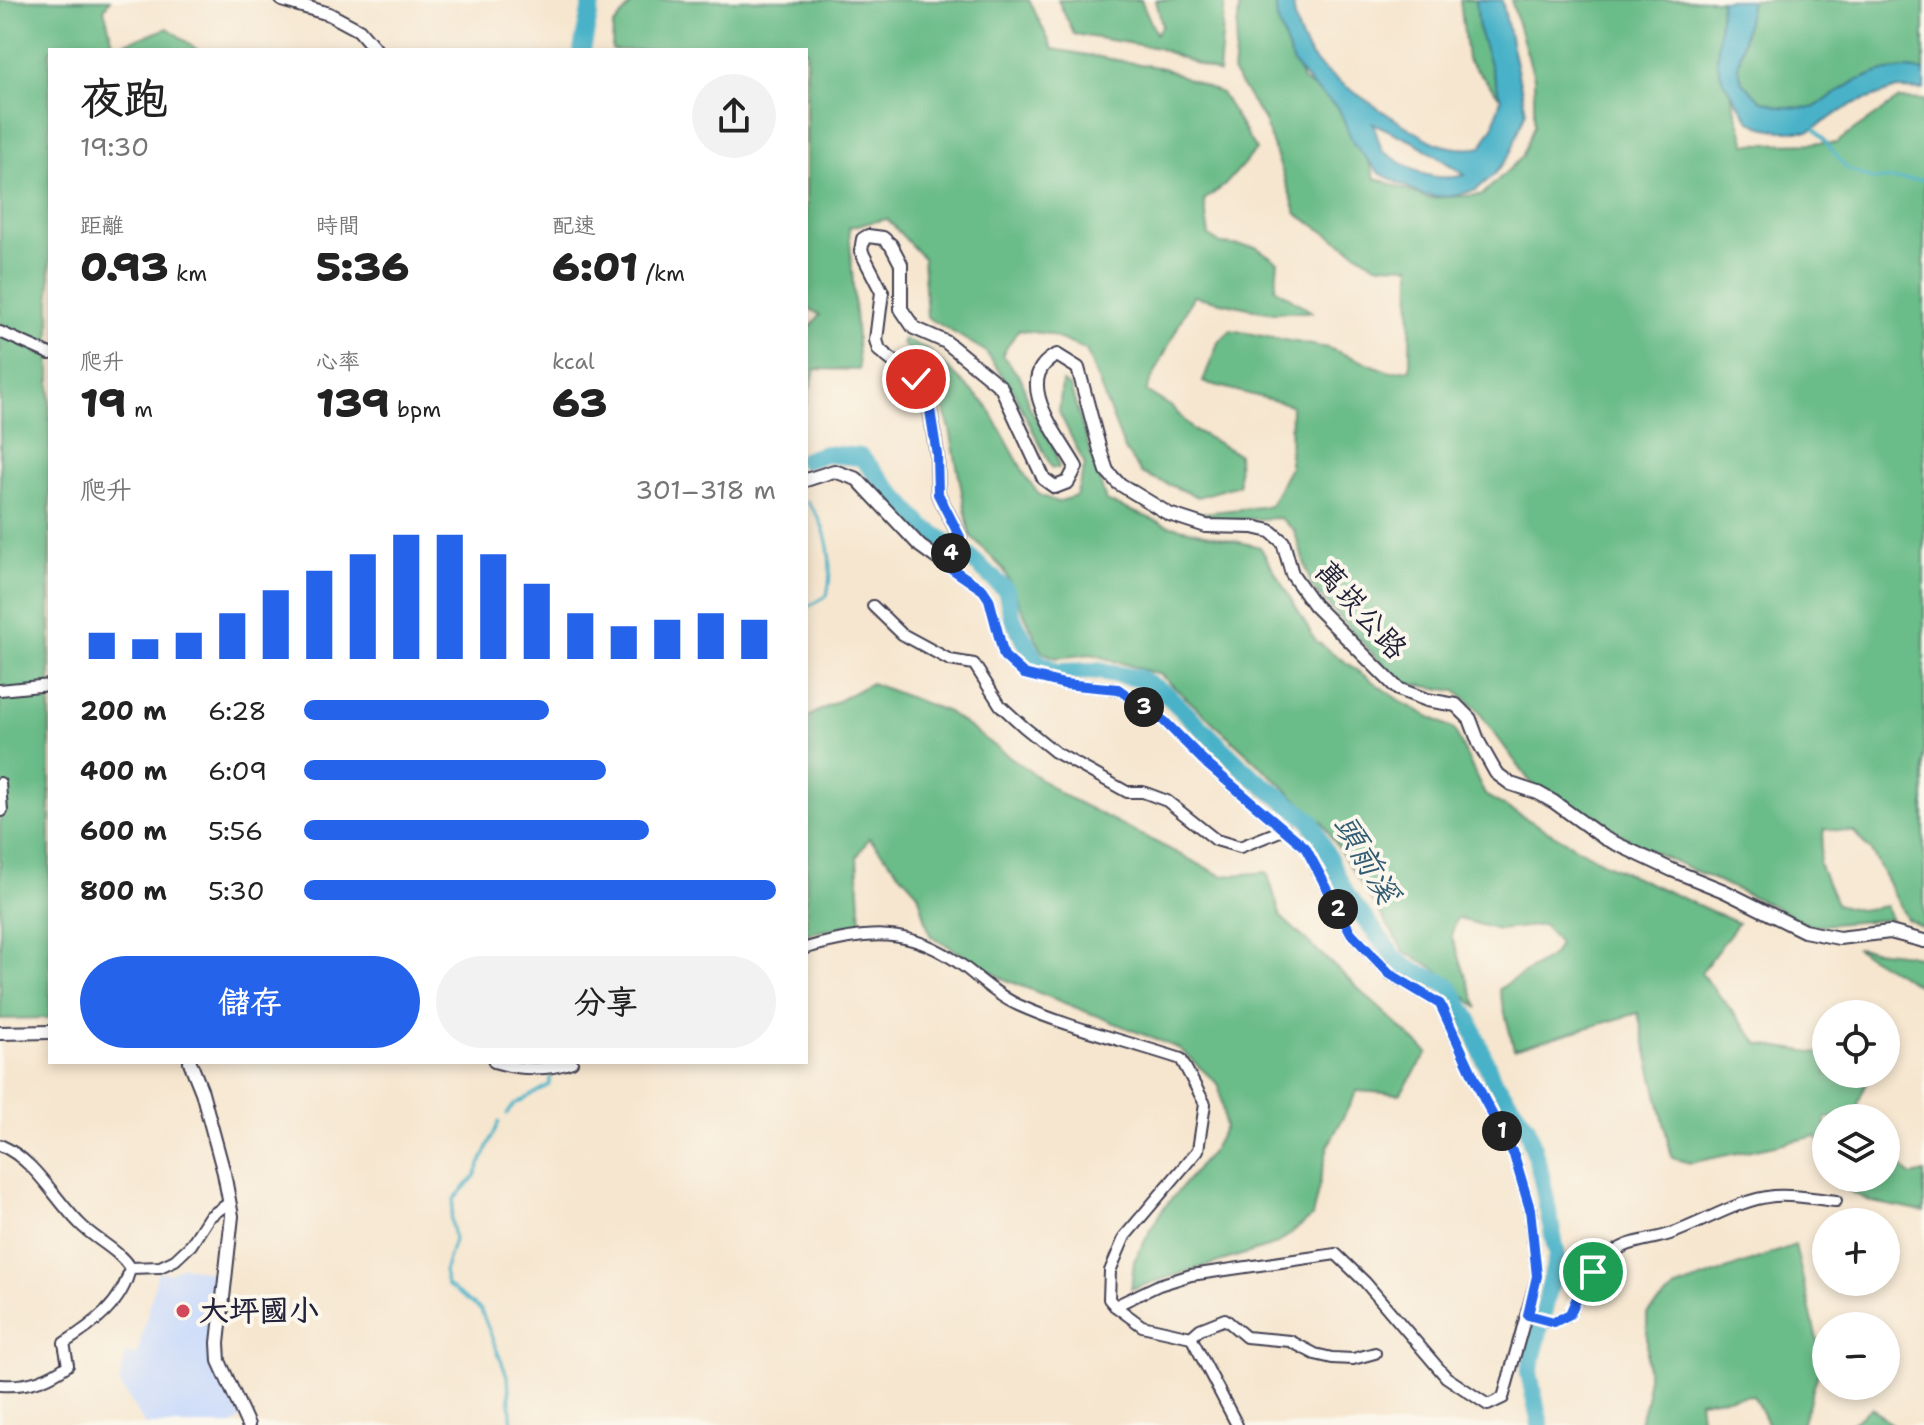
<!DOCTYPE html>
<html lang="zh-TW">
<meta charset="utf-8">
<style>
:root{--surface:#fff;--page:#f2f2f2;--text:#222;--muted:#767676;--accent:#2563eb}
body{margin:0;font-family:"Shantell Sans","LXGW WenKai TC",sans-serif;background:var(--page);color:var(--text);height:100vh;display:flex;flex-direction:column;font-size:30px;white-space:nowrap}
*{box-sizing:border-box;margin:0}
p{font-size:26px;color:var(--muted)}
.icon{flex:none;width:44px;height:44px;fill:none;stroke:currentColor;stroke-width:2;stroke-linecap:round;stroke-linejoin:round}
.map{position:relative;flex:1;overflow:hidden}
.side{position:absolute;left:48px;top:48px;width:760px;height:1016px;display:flex;flex-direction:column;background:var(--surface);border-radius:0px;box-shadow:0 4px 12px #0003}
.side>*{flex:none}
.controls{position:absolute;left:1812px;top:1000px;display:grid;gap:16px}
.controls a{display:grid;place-items:center;width:88px;height:88px;border-radius:50%;background:var(--surface);box-shadow:0 4px 12px #0003;font-size:40px}
.pin{position:absolute;display:grid;place-items:center;width:68px;height:68px;color:#fff;margin:-34px;border:4px solid #fff;border-radius:50%;box-shadow:0 2px 8px #0007}
.km{position:absolute;width:40px;height:40px;margin:-20px;border-radius:50%;background:#222;color:#fff;font-size:22px;line-height:40px;text-align:center}
.round{display:grid;place-items:center;flex:none;width:84px;height:84px;border-radius:42px;background:var(--page)}
.head{display:flex;align-items:center;justify-content:space-between;height:136px;padding:0 32px}
h1{font-size:44px;font-weight:800;line-height:60px}
.metrics{display:grid;grid-template-columns:repeat(3,1fr);gap:12px;height:136px;padding:8px 32px}
.metrics div{display:grid;align-content:center}
.metrics b{font-size:40px;font-weight:800}
.metrics small{font-size:22px;font-weight:400}
.metrics p{font-size:22px}
.chart{height:224px;padding:16px 32px}
.chart p{display:flex;justify-content:space-between}
.chart svg{width:100%;height:144px;margin-top:8px;stroke:var(--accent);stroke-width:6}
.primary-button{display:flex;gap:16px;margin-top:auto;padding:16px 32px}
.primary-button a{flex:1;height:92px;border-radius:48px;background:var(--accent);color:#fff;font-size:32px;font-weight:800;line-height:92px;text-align:center}
.primary-button a+a{background:var(--page);color:var(--text)}
ul{padding:0 32px;list-style:none;font-size:26px}
li{display:grid;grid-template-columns:128px 96px 1fr;align-items:center;height:60px}
li i{height:20px;border-radius:10px;background:var(--accent)}
.map>svg:first-child{display:block}
.built{fill:#ccdbfa}
.forest{fill:#6bbc88;stroke:#466f62;stroke-width:2}
.water{fill:#49b2c8;stroke:#366a82;stroke-width:2;fill-rule:evenodd}
.lines{fill:none;stroke-linecap:round;stroke-linejoin:round}
.stream{stroke:#49b2c8;stroke-width:3}
.river{stroke:#49b2c8;stroke-width:18}
.minor-casing{stroke:#423f51;stroke-width:14}
.tertiary-casing{stroke:#423f51;stroke-width:16}
.minor{stroke:#fff;stroke-width:10}
.tertiary{stroke:#fff;stroke-width:12}
.route-casing{stroke:#fff;stroke-width:16}
.route{stroke:#2563eb;stroke-width:10}
.poi-dot{fill:#d1495b;stroke:#fbf7ec;stroke-width:3}
.labels{text-anchor:middle;stroke-width:8;stroke-linejoin:round;paint-order:stroke}
.street-label{font-size:30px;fill:#22223b;stroke:#fbf7ec}
.poi-label{font-size:30px;font-weight:bold;fill:#22223b;stroke:#fbf7ec;text-anchor:start}
.water-label{font-size:32px;font-style:italic;fill:#325c73;stroke:#fbf7ec}
</style>
<div class="map">
<svg width="1924" height="1425" viewBox="0 0 1924 1425">
<rect width="100%" height="100%" fill="#fbf7ec"/>
<filter id="ink" filterUnits="userSpaceOnUse"><feTurbulence type="fractalNoise" baseFrequency=".0125" numOctaves="2"/><feDisplacementMap in="SourceGraphic" scale="16" xChannelSelector="R" yChannelSelector="G"/><feConvolveMatrix kernelMatrix="1 2 1 2 8 2 1 2 1" color-interpolation-filters="sRGB"/></filter>
<filter id="wash" filterUnits="userSpaceOnUse"><feTurbulence type="fractalNoise" baseFrequency=".006" numOctaves="4" result="noise"/><feDisplacementMap in="SourceGraphic" scale="32" xChannelSelector="R" yChannelSelector="G"/><feGaussianBlur stdDeviation="1.8" result="paint"/><feColorMatrix in="noise" values="0 0 0 0 0 0 0 0 0 0 0 0 0 0 0 0 0 1.4 0 .05"/><feComposite in="paint" operator="in"/></filter>
<g filter="url(#wash)">
<rect width="100%" height="100%" fill="#f6e6cf"/>
<!-- built -->
<path class="built" d="M183,1266L223,1275L214,1347L241,1419L232,1425H145L119,1383L126,1354L137,1355L158,1271L169,1273Z"/>
<!-- forest -->
<g class="forest">
<path d="M0,0H110L104,9L114,47L168,28L198,50H50V1018L0,1019Z"/>
<path d="M635,0H1029L1053,49L1163,68L1221,93L1256,150L1224,186L1204,200L1209,236L1221,244L1256,247L1278,262L1275,288L1312,312H1267L1193,296L1146,391L1172,407L1192,429L1238,454L1239,485L1198,497L1141,473L1125,450L1086,350L1048,334L1018,330L1002,355L1022,380L1029,406L1056,452L1059,468H1052L1014,393L985,351L927,317L923,258L887,219L849,227L859,370L815,369L806,405V332L820,315L806,307V50H612L613,26Z"/>
<path d="M1058,0H1141L1156,34L1162,25L1156,0H1225L1219,73L1158,48L1074,34Z"/>
<path d="M1240,0H1274L1303,81L1349,110L1375,178L1428,198L1482,195L1522,157L1534,125V77L1511,0H1728L1726,76L1746,144L1836,143L1899,99L1924,100V928L1907,919L1873,854L1854,832L1824,829L1819,864L1836,904L1859,910L1886,906L1891,919L1810,926L1775,907L1647,849L1531,783L1476,708L1456,691L1411,684L1390,673L1312,587L1294,530L1280,518L1208,521L1181,511L1184,509L1202,513L1270,506L1290,467L1291,405L1203,382L1218,342L1231,330L1328,348L1390,372L1410,369L1411,266L1376,265L1297,214L1264,120L1233,73Z"/>
<path d="M1460,0H1476L1479,30L1501,98L1467,59Z"/>
<path d="M1751,0H1924V71L1906,69L1880,72L1856,81L1813,108L1780,107L1760,100L1742,81L1738,67Z"/>
<path d="M903,339L927,349L987,405L1028,480L1040,495L1057,502L1076,496L1085,465L1059,412L1062,382L1070,387L1106,501L1167,525L1260,547L1316,641L1403,703L1454,729L1485,795L1604,863L1738,923L1701,973L1759,1044L1826,1054V1074H1869L1858,1104L1860,1118H1826V1156L1817,1136L1690,1163L1672,1158L1638,1013L1514,1049L1499,989L1553,955L1559,944L1544,925L1498,930L1457,918L1451,935L1478,1008L1436,969L1404,951L1322,822L1161,675L1092,654L1056,658L1042,652L1004,570L970,535L950,429L931,371L902,344Z"/>
<path d="M871,683L948,712L1061,794L1222,876L1267,872L1281,917L1428,1053L1400,1094L1357,1091L1328,1146L1312,1217L1277,1244L1131,1289L1134,1261L1161,1211L1212,1151L1225,1127L1219,1085L1180,1049L1004,979L930,935L918,893L869,838L857,857L861,923L806,934V718Z"/>
<path d="M1855,948L1909,954L1924,960V989Z"/>
<path d="M1886,1154L1912,1176L1924,1173V1212L1872,1202L1840,1187L1836,1178H1886Z"/>
<path d="M1795,1245L1822,1361L1802,1425H1768L1753,1395L1699,1401L1702,1425H1638L1647,1399V1314L1676,1288Z"/>
<path d="M1872,1408L1892,1425H1848Z"/>
</g>
<!-- water -->
<g class="water">
<path d="M1275,0H1293C1294,24 1301,44 1316,62C1327,76 1421,138 1439,144C1452,148 1468,150 1481,147L1494,125L1501,98L1479,30L1476,0H1502L1526,111L1510,154L1495,174L1476,190L1449,197L1423,195L1379,173L1353,143L1339,109L1312,86L1293,63L1277,19ZM1373,123L1416,143L1465,175C1429,184 1412,169 1382,151Z"/>
<path d="M1721,0H1751L1738,67L1742,81L1760,100L1780,107L1813,108L1856,81L1880,72L1906,69L1924,71V90L1897,89L1853,104L1809,131H1781L1763,127L1750,121L1723,81L1717,61Z"/>
</g>
<g class="lines">
<!-- stream -->
<g class="stream">
<path d="M1814,127L1846,168L1871,179L1924,180"/>
<path d="M806,501C829,524 834,565 827,596L806,608"/>
<path d="M507,1114L514,1105L549,1085L551,1076"/>
<path d="M499,1122L475,1176L454,1199L451,1219L454,1240L444,1272L447,1285L481,1310L508,1378L512,1425"/>
</g>
<!-- river -->
<g class="river">
<path d="M582,50L592,0"/>
<path d="M806,460L825,454L861,457L923,527L968,556L1006,590L1012,617L1035,660L1056,672L1099,671L1141,679L1166,694L1250,775L1310,820L1346,894L1394,957L1409,969L1448,985L1469,1020L1492,1078L1527,1127L1541,1175L1557,1256L1529,1373L1540,1425"/>
</g>
</g>
</g>
<g filter="url(#ink)">
<g class="lines">
<defs>
<g id="minor">
<path d="M0,332L50,354"/>
<path d="M873,606L902,634L950,660L974,664L1000,705L1024,727L1055,752L1127,792H1143L1167,801L1216,840L1240,847L1285,829"/>
<path d="M0,690L50,685"/>
<path d="M0,783L2,811H0"/>
<path d="M806,948C867,931 909,926 963,966C980,979 998,996 1018,1005C1069,1028 1127,1041 1181,1059L1205,1104L1198,1150L1125,1236L1110,1271L1109,1299L1115,1306L1159,1285L1191,1275L1336,1254L1365,1282L1446,1377L1488,1405L1503,1398L1537,1276L1530,1209L1514,1155L1484,1099L1440,1004L1390,974L1351,933L1305,847L1208,765L1164,721L1118,689L1064,684L1024,674L1004,656L989,599L983,590L945,564"/>
<path d="M494,1062C519,1070 548,1071 572,1062"/>
<path d="M0,1145C35,1160 53,1197 79,1223C95,1240 117,1248 130,1268"/>
<path d="M1115,1306L1142,1326L1191,1337L1237,1425"/>
<path d="M1528,1315L1554,1322L1570,1314C1581,1290 1594,1266 1617,1250C1632,1240 1653,1240 1670,1234C1705,1222 1737,1200 1774,1196C1794,1194 1816,1199 1836,1201"/>
<path d="M1191,1337L1200,1329L1225,1319L1246,1337L1290,1341L1315,1354L1332,1358L1353,1359L1375,1353"/>
<path d="M0,1385C24,1387 48,1380 68,1365L64,1343C93,1325 123,1303 130,1268L160,1267L175,1260L191,1245L209,1217L229,1203"/>
</g>
<g id="tertiary">
<path d="M282,0L329,14L359,30L376,50"/>
<path d="M806,480L834,471L857,479L920,546L945,564L960,537L938,494L937,455L928,397L916,379L879,350L876,340L882,292L861,251L863,239L868,236L883,238L891,245L901,264V309L914,328L946,342L1001,387L1044,479L1055,487L1068,482L1076,467C1060,438 1009,378 1057,355L1078,368L1100,450L1107,471L1118,483L1169,514L1206,526L1253,527L1270,531L1283,542L1292,574L1314,605L1398,689L1427,700L1456,705L1470,719L1479,743L1496,773L1511,784L1538,793L1554,802L1604,838L1672,870L1724,891L1804,931L1839,938L1890,932L1924,941"/>
<path d="M0,1033L50,1032"/>
<path d="M190,1062L202,1092L224,1173L232,1216L218,1343L219,1361L248,1425"/>
</g>
</defs>
<!-- minor casing -->
<use href="#minor" class="minor-casing"/>
<!-- tertiary casing -->
<use href="#tertiary" class="tertiary-casing"/>
<!-- minor -->
<use href="#minor" class="minor"/>
<!-- tertiary -->
<use href="#tertiary" class="tertiary"/>
</g>
</g>
<g class="lines" filter="url(#ink)">
<defs>
<path id="route" d="M916,379L928,397L937,455L938,494L960,537L945,564L983,590L989,599L1004,656L1024,674L1064,684L1118,689L1164,721L1208,765L1305,847L1351,933L1390,974L1440,1004L1484,1099L1514,1155L1530,1209L1537,1276L1528,1315L1554,1322L1570,1314L1581,1289L1593,1272"/>
</defs>
<!-- route casing -->
<use href="#route" class="route-casing"/>
<!-- route -->
<use href="#route" class="route"/>
</g>
<!-- markers -->
<circle class="poi-dot" cx="183" cy="1311" r="8"/>
<g class="labels">
<!-- street labels -->
<g class="street-label">
<text transform="translate(1361 610) rotate(48)" y="10">萬崁公路</text>
</g>
<!-- poi labels -->
<g class="poi-label">
<text x="199" y="1321">大坪國小</text>
</g>
<!-- water labels -->
<g class="water-label">
<text transform="translate(1367 859) rotate(60)" y="11">頭前溪</text>
</g>
</g>
</svg>
<div class="controls">
<a><svg class="icon" aria-label="locate" viewBox="0 0 24 24"><circle cx="12" cy="12" r="6"/><path d="M12 2v4M12 18v4M2 12h4M18 12h4"/></svg></a>
<a><svg class="icon" aria-label="layers" viewBox="0 0 24 24"><path d="M12 4l9 5-9 5-9-5zM3 14l9 5 9-5"/></svg></a>
<a>+</a>
<a>−</a>
</div>
<div class="pin" style="left:1593px;top:1272px;background:#1e9e55"><svg class="icon" aria-label="arrive" viewBox="0 0 24 24"><path d="M6 21V4h12l-3 4 3 4H6"/></svg></div>
<div class="pin" style="left:916px;top:379px;background:#d93025"><svg class="icon" aria-label="check" viewBox="0 0 24 24"><path d="M5 12l5 5 9-10"/></svg></div>
<b class="km" style="left:1502px;top:1131px">1</b>
<b class="km" style="left:1338px;top:909px">2</b>
<b class="km" style="left:1144px;top:707px">3</b>
<b class="km" style="left:951px;top:553px">4</b>
<section class="side">
<div class="head"><div><h1>夜跑</h1><p>19:30</p></div><a class="round"><svg class="icon" aria-label="share" viewBox="0 0 24 24"><path d="M12 15V3M7 8l5-5 5 5M5 13v7h14v-7"/></svg></a></div>
<div class="metrics">
<div><p>距離</p><b>0.93<small> km</small></b></div>
<div><p>時間</p><b>5:36</b></div>
<div><p>配速</p><b>6:01<small> /km</small></b></div>
</div>
<div class="metrics">
<div><p>爬升</p><b>19<small> m</small></b></div>
<div><p>心率</p><b>139<small> bpm</small></b></div>
<div><p>kcal</p><b>63</b></div>
</div>
<div class="chart"><p><span>爬升</span>301–318 m</p>
<svg viewBox="0 0 160 44" preserveAspectRatio="none"><path d="M5 44V36M15 44V38M25 44V36M35 44V30M45 44V23M55 44V17M65 44V12M75 44V6M85 44V6M95 44V12M105 44V21M115 44V30M125 44V34M135 44V32M145 44V30M155 44V32"/></svg>
</div>
<ul>
<li><b>200 m</b>6:28<i style="width:52%"></i></li>
<li><b>400 m</b>6:09<i style="width:64%"></i></li>
<li><b>600 m</b>5:56<i style="width:73%"></i></li>
<li><b>800 m</b>5:30<i style="width:100%"></i></li>
</ul>
<div class="primary-button"><a>儲存</a><a>分享</a></div>
</section>
</div>
